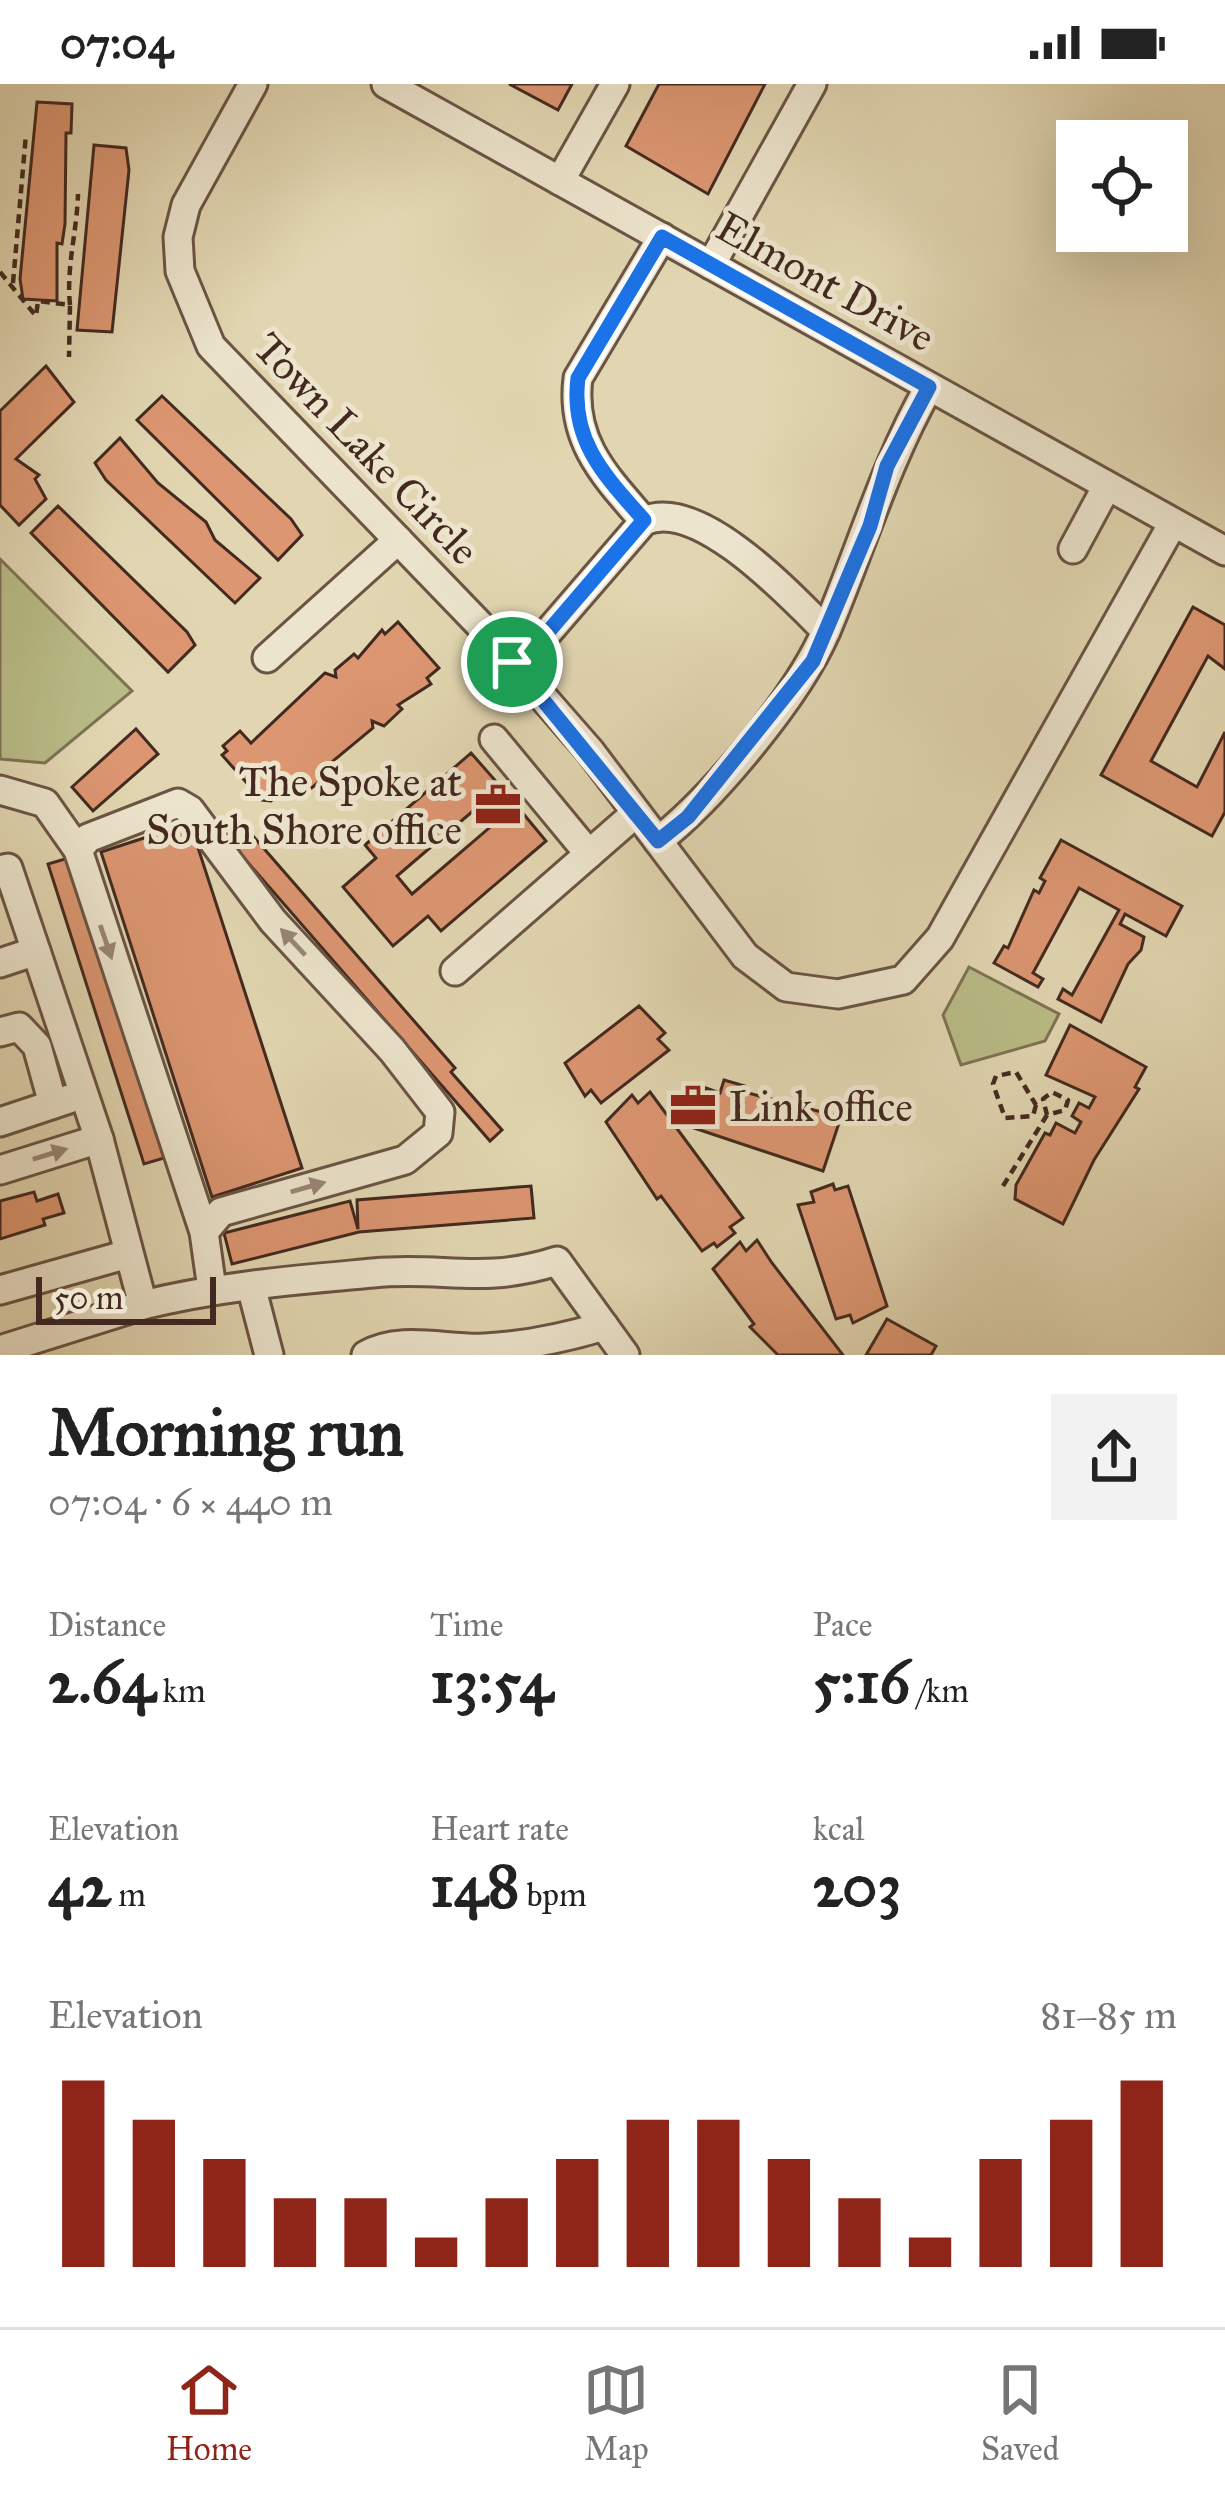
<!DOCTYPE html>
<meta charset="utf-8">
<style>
:root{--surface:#fff;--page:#f2f2f2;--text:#222;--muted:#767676;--line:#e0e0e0;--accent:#8f2418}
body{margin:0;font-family:"IM FELL Great Primer",serif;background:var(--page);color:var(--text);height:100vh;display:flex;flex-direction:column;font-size:45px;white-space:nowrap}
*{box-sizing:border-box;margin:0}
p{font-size:39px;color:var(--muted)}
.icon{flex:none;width:66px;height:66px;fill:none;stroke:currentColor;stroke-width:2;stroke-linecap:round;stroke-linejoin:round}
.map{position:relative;height:1271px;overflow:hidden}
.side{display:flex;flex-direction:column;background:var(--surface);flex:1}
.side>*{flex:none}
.fabs{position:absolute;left:1056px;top:36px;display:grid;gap:24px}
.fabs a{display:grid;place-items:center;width:132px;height:132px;border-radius:0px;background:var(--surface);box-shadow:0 12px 48px #0002;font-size:60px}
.scale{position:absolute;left:36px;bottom:30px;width:180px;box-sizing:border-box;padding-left:12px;border:6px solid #43291f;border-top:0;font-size:33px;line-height:42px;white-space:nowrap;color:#43291f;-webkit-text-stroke:9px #ece4cc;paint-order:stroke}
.pin{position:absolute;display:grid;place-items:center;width:102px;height:102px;color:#fff;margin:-51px;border:6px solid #fff;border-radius:50%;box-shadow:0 3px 12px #0007}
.round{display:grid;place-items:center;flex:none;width:126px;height:126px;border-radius:0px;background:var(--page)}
.overview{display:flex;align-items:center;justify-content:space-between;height:204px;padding:0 48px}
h1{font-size:66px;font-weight:800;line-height:90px}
.figures{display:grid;grid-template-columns:repeat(3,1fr);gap:18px;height:204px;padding:12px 48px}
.figures div{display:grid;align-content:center}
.figures b{font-size:60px;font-weight:800}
.figures small{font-size:33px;font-weight:400}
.figures p{font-size:33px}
.chart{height:336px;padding:24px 48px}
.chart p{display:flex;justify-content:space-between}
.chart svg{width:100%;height:216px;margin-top:12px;stroke:var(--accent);stroke-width:6}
.status{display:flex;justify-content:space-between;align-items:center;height:84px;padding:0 60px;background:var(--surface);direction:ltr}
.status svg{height:33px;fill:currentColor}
.menu{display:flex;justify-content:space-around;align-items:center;height:168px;border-top:3px solid var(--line);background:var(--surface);font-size:33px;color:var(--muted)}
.menu a{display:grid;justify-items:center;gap:6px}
.menu .on{color:var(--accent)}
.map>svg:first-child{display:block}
.green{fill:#b9bc87;stroke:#7e7253;stroke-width:3}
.building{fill:#dc9671;stroke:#43291f;stroke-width:3}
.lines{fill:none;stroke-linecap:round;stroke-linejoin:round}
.minor-casing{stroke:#6a5444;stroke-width:33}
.path{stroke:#43291f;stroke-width:4.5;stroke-dasharray:9 6;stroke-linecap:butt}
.minor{stroke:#ece4cc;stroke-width:27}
.oneway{fill:#988676}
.route-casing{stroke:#fff;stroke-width:24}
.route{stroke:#1a73e8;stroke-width:15}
.labels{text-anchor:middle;stroke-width:10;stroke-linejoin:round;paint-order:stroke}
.street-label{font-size:42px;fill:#43291f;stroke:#ece4cc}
.poi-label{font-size:42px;fill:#43291f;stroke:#ece4cc;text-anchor:end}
</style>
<div class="status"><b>07:04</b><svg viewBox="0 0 49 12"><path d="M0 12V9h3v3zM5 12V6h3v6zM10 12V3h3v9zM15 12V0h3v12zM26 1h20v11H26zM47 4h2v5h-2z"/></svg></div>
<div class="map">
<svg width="1225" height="1271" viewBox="0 0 1225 1271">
<rect width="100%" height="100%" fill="#e1d6b1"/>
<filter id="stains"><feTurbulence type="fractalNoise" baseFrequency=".00167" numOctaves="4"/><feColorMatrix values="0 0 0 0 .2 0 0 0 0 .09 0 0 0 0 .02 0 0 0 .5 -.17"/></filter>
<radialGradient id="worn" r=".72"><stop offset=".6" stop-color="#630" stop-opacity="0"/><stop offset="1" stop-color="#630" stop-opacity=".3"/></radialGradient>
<!-- green -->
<g class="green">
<path d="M0,475L132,607L45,679L0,675Z"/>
<path d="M969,883L1059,930L1045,957L961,981L943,931Z"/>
</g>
<!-- building -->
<g class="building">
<path d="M509,0H572L558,26Z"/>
<path d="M659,0H765L708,110L626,62Z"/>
<path d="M37,18L72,20L71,49H66L65,140L62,160L57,159V217L23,215L20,195Z"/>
<path d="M94,61L126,64L129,86L112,248L77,246Z"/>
<path d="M46,282L74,318L16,375L39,391L35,395L46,415L19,441L0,421V327Z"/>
<path d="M162,312L291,435L302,451L278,476L137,336Z"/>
<path d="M120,354L158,399L206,438L215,456L260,494L235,519L106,396L95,379Z"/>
<path d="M58,422L187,548L195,561L168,588L31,449Z"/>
<path d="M1193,523L1225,541V585L1208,572L1151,677L1197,703L1225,648V728L1212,752L1101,691Z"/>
<path d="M398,538L439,584L427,594L431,600L398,621L402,625L384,642L372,637L373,644L321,687L326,692L308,707L296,695L271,717L262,716L222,671L227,667L223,662L240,647L251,659L325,589L336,593L335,586L354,570L358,574L382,546L385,550Z"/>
<path d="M136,645L158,670L93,727L72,703Z"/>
<path d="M471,669L501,703L397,792L412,810L516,721L546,757L441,847L428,832L393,862L343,803L376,774L365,761Z"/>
<path d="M190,739L302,1084L212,1113L101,768Z"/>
<path d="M253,752L455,984L451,988L502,1046L490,1057L237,766Z"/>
<path d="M1061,756L1182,822L1166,852L1125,830L1120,840L1144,853L1141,866L1128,880L1101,938L1058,915L1063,905L1072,911L1119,826L1079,804L1033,889L1043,895L1038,903L994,879L1004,862L1008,864L1034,806L1039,809L1045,797L1040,794Z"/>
<path d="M68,774L164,1074L144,1080L48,780Z"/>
<path d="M639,922L665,949L658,955L669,966L601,1019L591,1006L585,1012L565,979Z"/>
<path d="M1070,941L1146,983L1135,1003L1139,1005L1094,1076L1063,1140L1015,1115L1016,1101L1045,1049L1050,1051L1056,1039L1075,1049L1081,1038L1072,1032L1079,1019L1089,1024L1095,1013L1046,991Z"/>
<path d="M724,996L745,1002L744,1008L841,1033L823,1087L694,1044L696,1038L684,1034L682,1027L687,1010L704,1013L706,1004L720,1009Z"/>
<path d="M650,1008L743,1134L730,1143L735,1149L717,1163L714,1159L702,1167L661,1112L657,1115L606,1038L632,1011L638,1019Z"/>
<path d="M833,1100L835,1106L848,1102L887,1222L853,1239L850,1231L836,1235L798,1121L814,1118L811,1108Z"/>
<path d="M531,1102L534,1134L359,1148L232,1180L224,1149L350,1117L358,1145L357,1116Z"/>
<path d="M34,1108L37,1117L58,1110L64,1129L43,1135L45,1141L0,1155V1117Z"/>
<path d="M757,1156L772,1179L843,1271H778L750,1243L754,1240L713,1185L740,1158L746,1167Z"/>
<path d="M887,1235L936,1262L931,1271H866Z"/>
</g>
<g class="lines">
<defs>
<g id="minor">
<path d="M253,0L186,121L178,153L180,187L211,262L478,539L590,667L745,872L786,903L838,910L903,896L940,854L1173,439"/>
<path d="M386,0L1225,467"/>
<path d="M560,97L615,0"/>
<path d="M711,181L812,0"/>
<path d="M644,437C605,392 570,357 578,294L662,153"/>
<path d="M1073,465L1107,402"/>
<path d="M826,547C861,465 885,380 929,303"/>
<path d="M267,574L398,456"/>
<path d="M512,578L542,555L644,437C698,412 790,511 826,547C798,612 714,713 658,757"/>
<path d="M494,655L589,770"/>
<path d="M0,706L45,719L78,766"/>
<path d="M0,786L8,784L36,867L0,879"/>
<path d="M455,887L636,729"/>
<path d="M0,948L19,943L37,962L53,1020"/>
<path d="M0,1038L69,1015"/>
<path d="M0,1086L99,1055"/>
<path d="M204,1148L221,1128L405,1076L438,1049L440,1028L392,966L273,837L190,726L178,719L88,754L78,766L204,1148L212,1205"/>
<path d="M251,1202L269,1271"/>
<path d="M0,1206L128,1170"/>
<path d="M143,1221C218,1202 297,1196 373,1189C444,1182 481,1201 557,1177L625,1271"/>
<path d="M0,1266L143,1221L99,1055L36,867"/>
<path d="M366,1271C401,1251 446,1266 485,1264C526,1262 564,1254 604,1242"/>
</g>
</defs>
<!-- minor casing -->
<use href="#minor" class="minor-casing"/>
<!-- path -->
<g class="path">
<path d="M0,188L36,232L38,217L70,221L69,273"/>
<path d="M13,199L26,50"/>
<path d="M70,221C66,183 77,148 78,110"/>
<path d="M1036,1021L1033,1032L1005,1034L993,1000L996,992L1016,988L1036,1021H1043"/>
<path d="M1003,1102L1047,1031L1065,1026L1068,1016L1052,1008L1043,1015L1047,1031"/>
</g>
<!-- minor -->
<use href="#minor" class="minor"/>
</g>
<!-- one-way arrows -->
<defs><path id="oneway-solid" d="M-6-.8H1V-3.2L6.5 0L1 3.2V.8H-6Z" transform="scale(3)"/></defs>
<g class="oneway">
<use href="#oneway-solid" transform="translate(106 858) rotate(71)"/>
<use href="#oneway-solid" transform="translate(293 858) rotate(-133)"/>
<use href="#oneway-solid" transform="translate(50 1070) rotate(-17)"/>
<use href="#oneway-solid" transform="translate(308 1103) rotate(-16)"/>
</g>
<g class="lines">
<defs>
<path id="route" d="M662,153L929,303L887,382L870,442L813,577L688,733L658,757L512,578L542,555L644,436C605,392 570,357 578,294Z"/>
</defs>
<!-- route casing -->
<use href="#route" class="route-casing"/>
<!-- route -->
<use href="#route" class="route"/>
</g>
<!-- icons -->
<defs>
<symbol id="office-bare" viewBox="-9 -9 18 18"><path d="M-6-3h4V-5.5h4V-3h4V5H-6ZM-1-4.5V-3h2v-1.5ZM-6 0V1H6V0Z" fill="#8f2418" stroke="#ece4cc" stroke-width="2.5" paint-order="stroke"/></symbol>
</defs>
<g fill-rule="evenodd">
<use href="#office-bare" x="465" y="688" width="66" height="66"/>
<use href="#office-bare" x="660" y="989" width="66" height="66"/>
</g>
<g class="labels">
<!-- street labels -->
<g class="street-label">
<text transform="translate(826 197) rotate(29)" y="15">Elmont Drive</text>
<text transform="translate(367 364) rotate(46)" y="15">Town Lake Circle</text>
</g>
<!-- poi labels -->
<g class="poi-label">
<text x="462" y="712">The Spoke at<tspan x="462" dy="48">South Shore office</tspan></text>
<text x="729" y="1037" text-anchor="start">Link office</text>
</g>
</g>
<rect width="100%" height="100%" filter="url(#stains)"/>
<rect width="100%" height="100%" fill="url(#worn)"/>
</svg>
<div class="fabs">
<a><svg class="icon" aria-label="locate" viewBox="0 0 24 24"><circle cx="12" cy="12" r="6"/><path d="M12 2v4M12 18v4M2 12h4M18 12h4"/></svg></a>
</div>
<div class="scale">50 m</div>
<div class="pin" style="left:512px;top:578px;background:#1e9e55"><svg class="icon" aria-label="arrive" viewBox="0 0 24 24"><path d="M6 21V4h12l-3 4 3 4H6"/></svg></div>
</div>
<section class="side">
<div class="overview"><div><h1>Morning run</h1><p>07:04 · 6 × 440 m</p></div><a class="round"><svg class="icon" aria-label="share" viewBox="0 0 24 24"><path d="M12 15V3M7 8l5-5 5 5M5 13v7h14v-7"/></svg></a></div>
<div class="figures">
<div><p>Distance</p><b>2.64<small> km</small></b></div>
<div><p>Time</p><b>13:54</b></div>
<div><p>Pace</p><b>5:16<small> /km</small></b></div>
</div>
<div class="figures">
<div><p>Elevation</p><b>42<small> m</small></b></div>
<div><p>Heart rate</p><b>148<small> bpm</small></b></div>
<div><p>kcal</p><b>203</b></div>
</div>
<div class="chart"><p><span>Elevation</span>81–85 m</p>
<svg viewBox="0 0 160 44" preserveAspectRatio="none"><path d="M5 44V6M15 44V14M25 44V22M35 44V30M45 44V30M55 44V38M65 44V30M75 44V22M85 44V14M95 44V14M105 44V22M115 44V30M125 44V38M135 44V22M145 44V14M155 44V6"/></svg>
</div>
</section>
<nav class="menu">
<a class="on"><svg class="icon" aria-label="home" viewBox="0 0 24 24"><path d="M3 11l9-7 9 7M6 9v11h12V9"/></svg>Home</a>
<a><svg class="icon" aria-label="map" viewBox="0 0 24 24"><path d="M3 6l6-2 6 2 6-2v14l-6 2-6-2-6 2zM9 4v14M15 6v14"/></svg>Map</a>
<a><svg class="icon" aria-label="saved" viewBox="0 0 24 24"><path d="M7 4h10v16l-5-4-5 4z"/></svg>Saved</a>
</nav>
